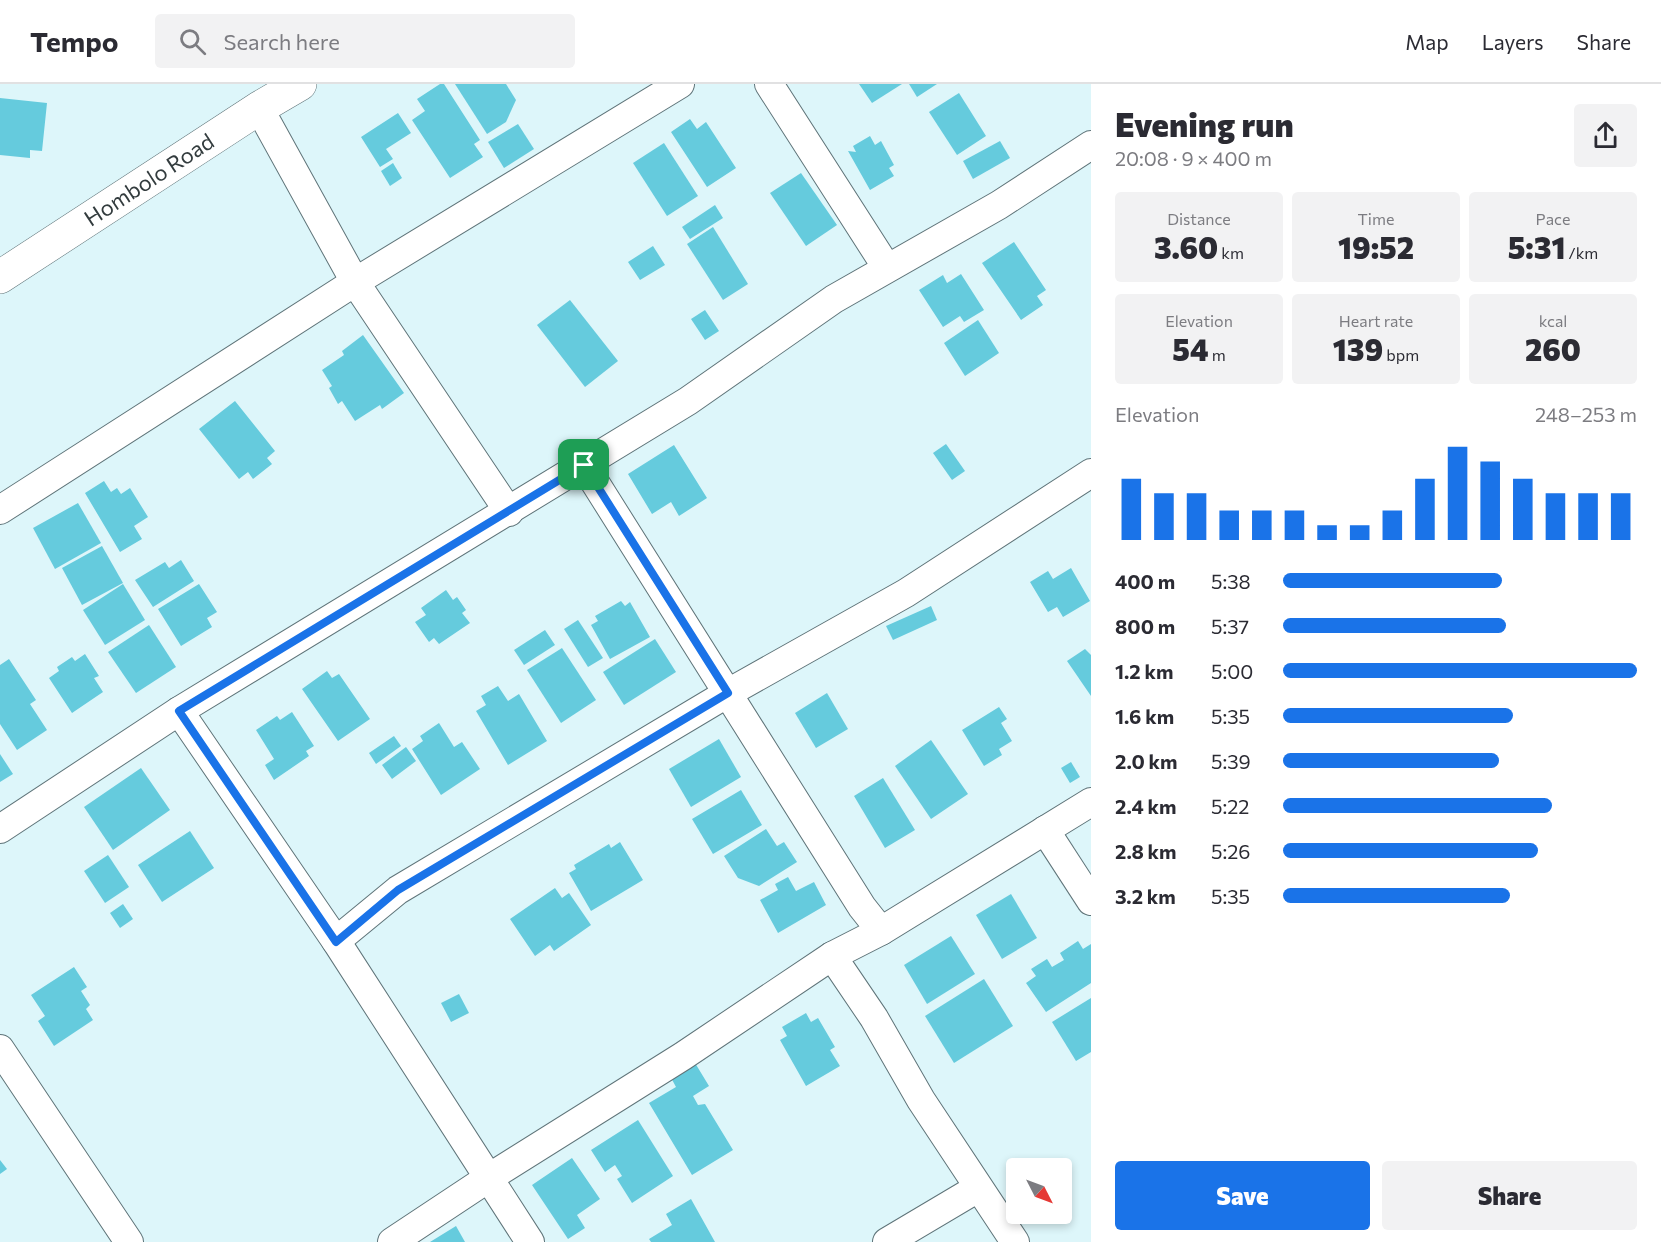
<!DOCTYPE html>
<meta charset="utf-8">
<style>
:root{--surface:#fff;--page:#f2f2f3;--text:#2b2b33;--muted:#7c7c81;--line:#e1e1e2;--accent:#1a73e8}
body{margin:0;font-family:Commissioner,sans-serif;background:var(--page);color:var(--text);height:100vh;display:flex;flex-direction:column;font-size:22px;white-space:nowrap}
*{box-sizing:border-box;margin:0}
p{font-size:20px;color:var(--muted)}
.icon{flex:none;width:33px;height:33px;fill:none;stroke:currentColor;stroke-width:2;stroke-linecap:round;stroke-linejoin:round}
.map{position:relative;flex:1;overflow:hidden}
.panel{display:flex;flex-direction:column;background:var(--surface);width:570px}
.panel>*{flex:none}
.needle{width:39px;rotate:132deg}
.tools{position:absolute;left:1006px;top:1074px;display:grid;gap:12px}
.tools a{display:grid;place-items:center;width:66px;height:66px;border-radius:6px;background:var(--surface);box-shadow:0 3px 9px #0003;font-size:30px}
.pin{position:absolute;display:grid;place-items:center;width:51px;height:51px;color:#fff;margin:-26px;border-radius:12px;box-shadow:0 3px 9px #0006}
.round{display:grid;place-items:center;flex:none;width:63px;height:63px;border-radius:6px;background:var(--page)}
.head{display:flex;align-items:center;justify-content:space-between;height:102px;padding:0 24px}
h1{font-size:33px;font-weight:800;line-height:45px}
.figures{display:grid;grid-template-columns:repeat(3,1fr);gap:9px;height:102px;padding:6px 24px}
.figures div{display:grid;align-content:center;border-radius:6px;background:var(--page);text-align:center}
.figures b{font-size:30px;font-weight:800}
.figures small{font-size:16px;font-weight:400}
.figures p{font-size:16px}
.chart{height:168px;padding:12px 24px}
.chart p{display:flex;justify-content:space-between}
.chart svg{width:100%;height:108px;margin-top:6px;stroke:var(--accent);stroke-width:6}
.cta{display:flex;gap:12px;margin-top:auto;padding:12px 24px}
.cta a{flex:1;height:69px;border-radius:6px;background:var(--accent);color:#fff;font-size:24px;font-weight:800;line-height:69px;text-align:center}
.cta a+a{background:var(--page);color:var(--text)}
ul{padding:0 24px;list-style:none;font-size:20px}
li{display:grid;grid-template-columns:96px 72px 1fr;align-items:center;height:45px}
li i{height:15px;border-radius:8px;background:var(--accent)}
header{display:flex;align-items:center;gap:36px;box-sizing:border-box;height:84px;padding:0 30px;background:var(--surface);border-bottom:2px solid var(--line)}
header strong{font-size:28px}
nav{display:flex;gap:33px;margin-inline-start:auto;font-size:21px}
.search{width:420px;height:54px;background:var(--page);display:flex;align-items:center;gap:15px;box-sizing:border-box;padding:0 21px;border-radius:6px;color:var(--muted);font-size:22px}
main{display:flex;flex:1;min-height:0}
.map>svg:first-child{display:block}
.building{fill:#65cbdd}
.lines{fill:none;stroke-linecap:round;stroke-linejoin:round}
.minor-casing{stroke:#5f7479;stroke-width:30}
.tertiary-casing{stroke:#5f7479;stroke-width:34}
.minor{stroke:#fff;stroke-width:28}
.tertiary{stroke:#fff;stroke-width:33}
.route-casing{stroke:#fff;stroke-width:12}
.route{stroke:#1a73e8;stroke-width:8}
.labels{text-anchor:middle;stroke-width:6;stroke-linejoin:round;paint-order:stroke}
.street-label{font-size:22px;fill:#333c3e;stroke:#fff}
</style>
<header>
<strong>Tempo</strong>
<div class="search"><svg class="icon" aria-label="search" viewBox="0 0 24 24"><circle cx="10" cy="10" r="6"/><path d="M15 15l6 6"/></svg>Search here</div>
<nav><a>Map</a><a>Layers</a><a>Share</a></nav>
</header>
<main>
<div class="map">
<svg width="1091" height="1158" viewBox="0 0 1091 1158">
<rect width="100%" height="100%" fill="#ddf6fa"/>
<!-- building -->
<g class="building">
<path d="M440,0H444L480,56L474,60L483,73L450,94L412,36L425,27L417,15Z"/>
<path d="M455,0H506L516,16L506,38L487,50Z"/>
<path d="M859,0H902L872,19Z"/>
<path d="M909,0H937L917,13Z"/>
<path d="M959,9L986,52L957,71L929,28Z"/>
<path d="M0,14L47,19L42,67L30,66V74L0,71Z"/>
<path d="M398,29L411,49L386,65L393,75L380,83L361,53Z"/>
<path d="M690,35L697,45L706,38L736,84L707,103L671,48Z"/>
<path d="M518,40L534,65L504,84L488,58Z"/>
<path d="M870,52L875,61L881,57L894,81L889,84L894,92L870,106L848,67L856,68L853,62Z"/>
<path d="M1000,57L1010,74L973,95L963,77Z"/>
<path d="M664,59L698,112L667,132L633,79Z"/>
<path d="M393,79L402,94L390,102L381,87Z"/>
<path d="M801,89L837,141L806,162L770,109Z"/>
<path d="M715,121L723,134L690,155L682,143Z"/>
<path d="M713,143L748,200L723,216L687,160Z"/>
<path d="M1014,158L1046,206L1037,212L1043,221L1021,236L982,179Z"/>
<path d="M653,162L665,181L640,196L628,178Z"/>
<path d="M961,190L984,226L964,238L960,232L943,243L919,206L943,191L947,199Z"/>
<path d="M570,216L618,277L585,303L537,241Z"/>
<path d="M705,226L719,247L705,256L691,235Z"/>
<path d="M978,236L999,269L965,292L944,259Z"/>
<path d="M363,251L404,309L382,325L380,321L355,337L342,317L338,320L329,304L332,302L322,286L344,271L342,267Z"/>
<path d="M235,317L275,367L267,374L272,380L253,395L248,388L239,395L199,345Z"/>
<path d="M946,360L965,387L952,396L933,369Z"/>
<path d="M674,361L707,414L679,432L671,418L652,430L628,390Z"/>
<path d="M104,397L111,408L117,404L121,410L130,404L148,433L134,442L142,455L120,468L85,409Z"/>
<path d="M78,419L101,459L55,485L33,444Z"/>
<path d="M102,462L123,499L82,521L62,484Z"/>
<path d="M181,476L194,497L153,523L135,496L165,478L169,484Z"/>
<path d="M1071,484L1090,517L1063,533L1057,523L1048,528L1030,498L1048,487L1053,495Z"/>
<path d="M123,500L145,536L105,561L83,526Z"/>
<path d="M199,500L217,528L207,534L212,543L181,562L158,525Z"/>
<path d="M446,506L453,516L457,513L466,526L462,529L470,539L439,560L434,554L429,558L415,538L426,531L421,524Z"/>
<path d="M621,517L625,522L630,518L650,553L610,575L591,541L598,537L595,532Z"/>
<path d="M931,522L937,536L893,556L886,542Z"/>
<path d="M578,536L603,574L588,583L564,545Z"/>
<path d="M149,541L176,583L136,609L108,568Z"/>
<path d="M545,546L555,561L524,581L514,566Z"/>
<path d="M655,555L676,588L624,621L603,588Z"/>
<path d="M562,564L596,616L561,639L527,586Z"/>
<path d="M1085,565L1091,571V612L1067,577Z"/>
<path d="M85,570L99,592L94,594L103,608L72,629L49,594L59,587L57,583L72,573L75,577Z"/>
<path d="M9,575L36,616L30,620L47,646L17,666L0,640V581Z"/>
<path d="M327,587L332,594L339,590L370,635L338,657L302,605Z"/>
<path d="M498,602L508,617L519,610L547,657L508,681L476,627L486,621L481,612Z"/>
<path d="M827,609L848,645L816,664L795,629Z"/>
<path d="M999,623L1007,635L1001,639L1012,657L999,665L1002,671L984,682L962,646Z"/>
<path d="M292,628L314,662L306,667L309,672L274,696L265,681L274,675L256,646L277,632L280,636Z"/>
<path d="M439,639L454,663L462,658L480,685L441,711L412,665L423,657L420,652Z"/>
<path d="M394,652L401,662L376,680L369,669Z"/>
<path d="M719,655L741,693L691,723L669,685Z"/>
<path d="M931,656L968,710L931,735L895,682Z"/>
<path d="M406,663L416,677L392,695L382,681Z"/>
<path d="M0,670L13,690L0,698Z"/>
<path d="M1071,678L1080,693L1070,699L1061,684Z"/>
<path d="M141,684L170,726L113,766L84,723Z"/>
<path d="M883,694L915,746L885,764L854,712Z"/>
<path d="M741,706L762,741L713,770L692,735Z"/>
<path d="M766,745L777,762L784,758L797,778L759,802L738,794L724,772Z"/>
<path d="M190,747L214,784L162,818L138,781Z"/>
<path d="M620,758L643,796L591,827L569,789L576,785L574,781L609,760L611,764Z"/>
<path d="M108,771L129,803L105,819L84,787Z"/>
<path d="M788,793L796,807L814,798L826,821L778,849L760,816L778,806L775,800Z"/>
<path d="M555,804L562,814L569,809L591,841L554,867L550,861L535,872L510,835Z"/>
<path d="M1011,810L1037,854L1002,875L976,831Z"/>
<path d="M123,820L133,835L120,844L110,829Z"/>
<path d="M951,852L975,890L927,920L904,881Z"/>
<path d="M1078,857L1083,865L1091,860V899L1046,928L1026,899L1036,892L1031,885L1047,875L1052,883L1064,876L1060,869Z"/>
<path d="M74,883L87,903L81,907L90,921L86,925L93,936L54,962L38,937L45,932L31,911Z"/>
<path d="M984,895L1013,942L954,979L925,932Z"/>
<path d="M459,910L469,929L451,938L441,919Z"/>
<path d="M1091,914V968L1076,977L1052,938Z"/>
<path d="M806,929L811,938L818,934L835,963L830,966L840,982L806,1002L780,956L787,952L782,943Z"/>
<path d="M692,974L709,1002L693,1012L698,1021L705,1020L733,1066L692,1091L649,1019L676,1003L668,988Z"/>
<path d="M638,1036L673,1092L632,1119L617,1095L622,1092L615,1081L605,1088L591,1066Z"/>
<path d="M572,1074L600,1115L577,1131L585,1144L568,1155L532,1101Z"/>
<path d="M0,1076L7,1085L0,1090Z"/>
<path d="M691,1115L715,1158H651L649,1155L672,1141L666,1130Z"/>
<path d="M456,1142L465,1158H430Z"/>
</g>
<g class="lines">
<defs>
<g id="minor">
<path d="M769,0L887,184"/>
<path d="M259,24L355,198L509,428"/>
<path d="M584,381L862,823L881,847"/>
<path d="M0,426L355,198L680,0"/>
<path d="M179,627L336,857L530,1158"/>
<path d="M0,745L179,627L688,317L834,215L999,121L1091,61"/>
<path d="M1045,746L1091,817"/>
<path d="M336,857L398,806L728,609L906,509L1091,389"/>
<path d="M832,872L874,934L921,1016L1015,1158"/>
<path d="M0,965L129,1158"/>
<path d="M392,1158L490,1093L683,972L832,872L881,847L1091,718"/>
<path d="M887,1158L978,1104"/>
</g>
<g id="tertiary">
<path id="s1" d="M0,193L259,24L300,0"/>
</g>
</defs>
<!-- minor casing -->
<use href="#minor" class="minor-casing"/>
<!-- tertiary casing -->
<use href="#tertiary" class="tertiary-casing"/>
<!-- minor -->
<use href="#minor" class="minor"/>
<!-- tertiary -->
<use href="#tertiary" class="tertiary"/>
</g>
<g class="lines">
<defs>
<path id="route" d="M584,381L728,609L398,806L336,858L179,627Z"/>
</defs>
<!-- route casing -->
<use href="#route" class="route-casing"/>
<!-- route -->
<use href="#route" class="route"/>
</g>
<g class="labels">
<!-- street labels -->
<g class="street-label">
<text dy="8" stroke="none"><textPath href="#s1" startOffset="178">Hombolo Road</textPath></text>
</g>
</g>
</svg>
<div class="tools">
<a><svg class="needle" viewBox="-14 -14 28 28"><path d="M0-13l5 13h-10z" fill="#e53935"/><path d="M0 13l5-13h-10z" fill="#7c7c81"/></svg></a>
</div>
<div class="pin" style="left:584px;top:381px;background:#1e9e55"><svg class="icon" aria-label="arrive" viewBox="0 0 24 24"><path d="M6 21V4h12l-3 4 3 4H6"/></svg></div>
</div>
<section class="panel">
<div class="head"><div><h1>Evening run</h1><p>20:08 · 9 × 400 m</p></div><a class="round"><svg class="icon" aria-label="share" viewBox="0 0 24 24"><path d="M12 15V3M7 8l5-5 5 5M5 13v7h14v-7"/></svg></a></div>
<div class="figures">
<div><p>Distance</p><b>3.60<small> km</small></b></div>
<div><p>Time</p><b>19:52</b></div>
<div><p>Pace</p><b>5:31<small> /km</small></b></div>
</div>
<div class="figures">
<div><p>Elevation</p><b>54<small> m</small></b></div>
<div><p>Heart rate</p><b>139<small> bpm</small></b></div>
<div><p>kcal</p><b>260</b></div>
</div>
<div class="chart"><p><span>Elevation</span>248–253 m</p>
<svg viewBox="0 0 160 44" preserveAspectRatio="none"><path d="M5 44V19M15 44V25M25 44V25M35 44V32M45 44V32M55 44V32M65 44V38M75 44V38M85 44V32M95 44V19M105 44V6M115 44V12M125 44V19M135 44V25M145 44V25M155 44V25"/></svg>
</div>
<ul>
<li><b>400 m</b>5:38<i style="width:62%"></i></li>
<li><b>800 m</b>5:37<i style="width:63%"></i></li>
<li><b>1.2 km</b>5:00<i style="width:100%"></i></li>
<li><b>1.6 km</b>5:35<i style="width:65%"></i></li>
<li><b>2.0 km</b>5:39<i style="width:61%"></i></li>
<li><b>2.4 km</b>5:22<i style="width:76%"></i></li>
<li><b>2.8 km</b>5:26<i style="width:72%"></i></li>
<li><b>3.2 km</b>5:35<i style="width:64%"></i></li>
</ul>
<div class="cta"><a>Save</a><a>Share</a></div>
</section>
</main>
